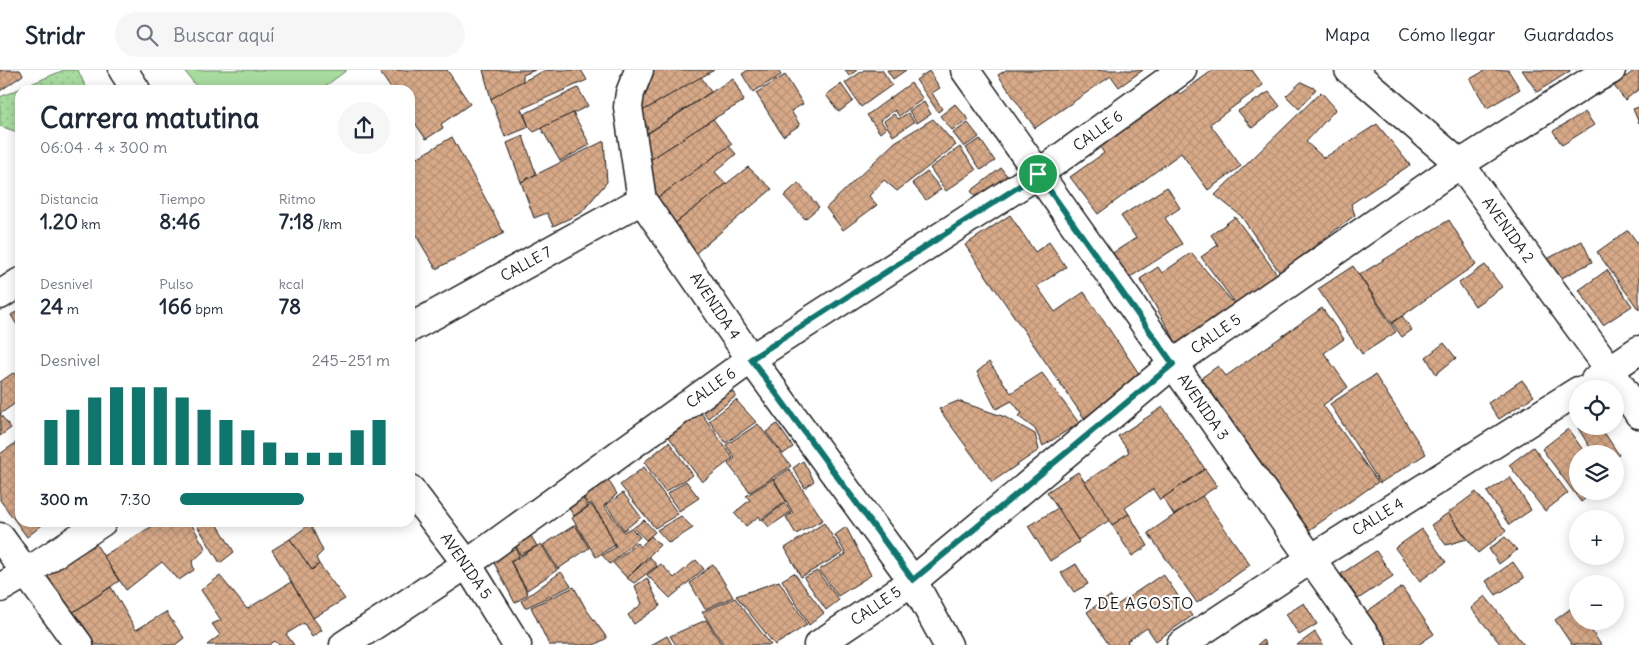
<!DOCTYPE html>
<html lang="es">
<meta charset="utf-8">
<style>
:root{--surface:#fff;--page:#f6f6f7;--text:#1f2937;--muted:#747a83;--line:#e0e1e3;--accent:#0f766e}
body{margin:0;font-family:Delius,sans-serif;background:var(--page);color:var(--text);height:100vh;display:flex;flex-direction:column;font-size:19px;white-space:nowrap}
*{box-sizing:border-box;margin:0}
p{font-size:16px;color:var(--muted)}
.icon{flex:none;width:28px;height:28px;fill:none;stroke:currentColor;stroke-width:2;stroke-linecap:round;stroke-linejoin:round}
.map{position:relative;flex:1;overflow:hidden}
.side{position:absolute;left:15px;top:15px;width:400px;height:442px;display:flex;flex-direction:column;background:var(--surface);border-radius:15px;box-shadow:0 2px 12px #0003}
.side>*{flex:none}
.tools{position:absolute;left:1569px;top:310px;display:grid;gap:10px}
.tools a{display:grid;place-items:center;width:55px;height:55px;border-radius:50%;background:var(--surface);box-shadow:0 2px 12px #0003;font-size:25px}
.pin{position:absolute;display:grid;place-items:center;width:42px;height:42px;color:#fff;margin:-21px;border:2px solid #fff;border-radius:50%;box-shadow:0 1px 5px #0007}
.round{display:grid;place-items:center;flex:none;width:52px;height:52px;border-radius:26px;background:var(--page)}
.overview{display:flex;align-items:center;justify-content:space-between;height:85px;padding:0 25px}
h1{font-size:28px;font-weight:700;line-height:38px}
.stats{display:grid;grid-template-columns:repeat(3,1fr);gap:8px;height:85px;padding:5px 25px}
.stats div{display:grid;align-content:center}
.stats b{font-size:21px;font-weight:700}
.stats small{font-size:14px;font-weight:400}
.stats p{font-size:14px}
.chart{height:140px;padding:10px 25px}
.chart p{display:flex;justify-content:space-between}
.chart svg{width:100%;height:90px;margin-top:5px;stroke:var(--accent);stroke-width:6}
ul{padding:0 25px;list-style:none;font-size:16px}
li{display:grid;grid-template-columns:80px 60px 1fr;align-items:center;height:38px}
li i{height:12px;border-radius:6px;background:var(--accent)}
header{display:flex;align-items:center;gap:30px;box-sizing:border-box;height:70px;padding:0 25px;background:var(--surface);border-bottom:1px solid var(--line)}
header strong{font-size:24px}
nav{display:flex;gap:28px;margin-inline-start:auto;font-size:18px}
.search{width:350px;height:45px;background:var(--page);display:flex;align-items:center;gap:12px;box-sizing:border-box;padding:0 18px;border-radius:28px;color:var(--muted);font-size:19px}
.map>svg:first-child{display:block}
.grass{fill:url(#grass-dots);stroke:#627c5e}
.park{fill:#a8dc9f;stroke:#627c5e}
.building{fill:url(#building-cross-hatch);stroke:#1c1c1c}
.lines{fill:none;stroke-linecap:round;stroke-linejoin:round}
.minor-casing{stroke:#1c1c1c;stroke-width:31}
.minor{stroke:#fff;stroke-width:28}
.route-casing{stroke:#fff;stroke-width:10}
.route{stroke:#0f766e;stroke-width:6}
.labels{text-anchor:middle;stroke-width:4.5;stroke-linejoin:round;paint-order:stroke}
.street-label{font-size:15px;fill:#1c1c1c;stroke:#fff}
.neighbourhood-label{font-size:16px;letter-spacing:1px;fill:#1c1c1c;stroke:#fff}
</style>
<header>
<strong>Stridr</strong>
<div class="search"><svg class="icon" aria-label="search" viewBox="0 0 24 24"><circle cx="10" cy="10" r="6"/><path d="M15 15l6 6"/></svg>Buscar aquí</div>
<nav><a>Mapa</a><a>Cómo llegar</a><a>Guardados</a></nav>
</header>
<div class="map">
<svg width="1639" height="575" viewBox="0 0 1639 575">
<defs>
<pattern id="grass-dots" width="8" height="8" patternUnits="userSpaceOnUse" patternTransform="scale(1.25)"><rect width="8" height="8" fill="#a8dc9f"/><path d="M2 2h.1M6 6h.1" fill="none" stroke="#90bc88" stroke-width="1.8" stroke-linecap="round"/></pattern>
<pattern id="building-cross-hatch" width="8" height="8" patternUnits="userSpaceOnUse" patternTransform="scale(1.25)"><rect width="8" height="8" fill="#d7a988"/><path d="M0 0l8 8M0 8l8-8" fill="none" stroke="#b89175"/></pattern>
</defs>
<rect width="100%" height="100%" fill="#fff"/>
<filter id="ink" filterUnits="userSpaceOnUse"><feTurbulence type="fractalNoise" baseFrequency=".02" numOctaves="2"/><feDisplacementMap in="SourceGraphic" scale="10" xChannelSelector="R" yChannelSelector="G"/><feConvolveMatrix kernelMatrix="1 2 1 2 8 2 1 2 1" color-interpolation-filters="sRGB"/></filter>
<g filter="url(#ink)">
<!-- grass -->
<path class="grass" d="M64,0H78L87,20H20V63L0,56V27Z"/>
<!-- park -->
<path class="park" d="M184,0H347L320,20H199Z"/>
<!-- building -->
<g class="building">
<path d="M0,0H20L23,5L0,21Z"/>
<path d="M380,0H447L470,34L441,54L443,58L426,69L410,46V20H392L379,1Z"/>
<path d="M483,0H535L523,5V11L491,29Z"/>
<path d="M546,0H581L587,10L521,39L529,57L505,67L491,29L511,17Z"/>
<path d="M650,0H714L639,43Z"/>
<path d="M748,0H778L781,5L753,22L742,4Z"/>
<path d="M845,0H857L849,6Z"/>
<path d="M864,0H882L892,15L861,37L845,13Z"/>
<path d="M887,0H906L893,9Z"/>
<path d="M1006,0H1143L1119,17L1111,6L1035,58L998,5Z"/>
<path d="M1213,0H1252L1263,15L1210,54L1241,96L1208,120L1181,83L1098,144L1070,107L1104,83L1096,71L1171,17L1180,24Z"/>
<path d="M1486,0H1508L1520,19L1487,38L1470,9Z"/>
<path d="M1522,0H1570V1L1537,22Z"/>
<path d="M1635,0H1639V19L1625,30L1614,16Z"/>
<path d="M929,1L940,18L932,23L942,39L938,42L916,10Z"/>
<path d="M785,5L803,34L791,41L800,55L783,66L756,23Z"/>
<path d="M701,7L711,22L637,70L636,66L648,58L639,43Z"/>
<path d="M733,8L744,31L713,49L641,96L635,72Z"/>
<path d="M1301,12L1316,19L1299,39L1286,26Z"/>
<path d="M911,13L923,29L899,46L895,40L880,50L886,58L880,63L867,45Z"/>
<path d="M841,14L853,31L839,42L826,25Z"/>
<path d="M578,18L588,36L534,62L529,57L524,44Z"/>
<path d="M1269,22L1280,36L1252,58L1238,41Z"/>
<path d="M1321,22L1336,39L1306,72L1324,88L1377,54L1410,95L1351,134L1355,145L1280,203L1241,146L1215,125Z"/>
<path d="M924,32L931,44L917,53L909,41Z"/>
<path d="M955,34L969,50L952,60L940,46Z"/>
<path d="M1639,37V53L1633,39Z"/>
<path d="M1585,42L1594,55L1562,75L1553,61Z"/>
<path d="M573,43L590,75L560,91L541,58Z"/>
<path d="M908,43L914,52L893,66L884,51L894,44L898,49Z"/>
<path d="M713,49L732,74L653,131L641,96Z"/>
<path d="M933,49L956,75L897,121L884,110L869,126L877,135L843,160L826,138L895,72Z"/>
<path d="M968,53L979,67L964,77L953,63Z"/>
<path d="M523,66L536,104L521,112L507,73Z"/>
<path d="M452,67L504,163L436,199L410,155V92Z"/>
<path d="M980,69L995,91L981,100L966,78Z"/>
<path d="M604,71L607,112L581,143L553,156L547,143L534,148L521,112Z"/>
<path d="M729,76L736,84L715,102L726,114L669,158L653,131Z"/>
<path d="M960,77L976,100L946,121L930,98Z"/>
<path d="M748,97L772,119L691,187L669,158Z"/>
<path d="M1001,98L1011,111L981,134L971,121Z"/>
<path d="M927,102L941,119L926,130L912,113Z"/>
<path d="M798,113L819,137L805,149L784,126Z"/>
<path d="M1167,117L1180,138L1165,148L1182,174L1121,213L1105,188L1136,168L1121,146Z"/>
<path d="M1010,145L1035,182L1049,172L1066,197L1037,216L1055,242L1084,222L1142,308L1084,348L965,175Z"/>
<path d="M1235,147L1277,204L1236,234L1201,187L1218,175L1211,165Z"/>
<path d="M1449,150L1476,194L1392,253L1359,205Z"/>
<path d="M1628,160L1639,175V240L1597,182Z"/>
<path d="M1582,171L1592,192L1556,211L1545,190Z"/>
<path d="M1191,183L1237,237L1177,274L1140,209L1158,197L1162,203Z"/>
<path d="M1485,195L1502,217L1475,236L1459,213Z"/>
<path d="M1353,196L1396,262L1362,284L1318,219Z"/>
<path d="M1607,200L1632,236L1603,255L1579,220Z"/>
<path d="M1322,238L1344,269L1324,283L1348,317L1323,335L1378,412L1305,463L1197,311L1218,296L1226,306Z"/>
<path d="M20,240V260L11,245Z"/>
<path d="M1402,246L1412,260L1402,267L1392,253Z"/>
<path d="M1444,273L1456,288L1436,304L1426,287Z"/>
<path d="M989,292L1011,323L1042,303L1079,353L1043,376L1035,359L1018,346L1022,344L1012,331L996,339L977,302Z"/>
<path d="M13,303L20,305V330L0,344L11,358L0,366V312Z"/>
<path d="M1375,305L1426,384L1380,413L1330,334Z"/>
<path d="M1522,310L1534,326L1499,349L1488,333Z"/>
<path d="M725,313L736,326L708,348L697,334Z"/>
<path d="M736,330L756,352L726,373L709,351Z"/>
<path d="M958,331L1005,347L1035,364L1039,380L992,412L939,339Z"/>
<path d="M1163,337L1205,399L1160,430L1153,419L1125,438L1129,444L1112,455L1085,412L1129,382L1118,366Z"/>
<path d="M699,340L733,388L702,412L666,363Z"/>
<path d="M758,354L791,396L750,422L728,394L735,388L726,375Z"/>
<path d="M777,354L793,377L783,384L766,362Z"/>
<path d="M1582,356H1600L1619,385L1615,387V384H1594L1578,358Z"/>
<path d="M1568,359L1586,384H1578V421H1595L1581,432L1542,379Z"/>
<path d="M17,372L20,377V452H46L27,467L0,430V384Z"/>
<path d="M669,372L693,405L665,422L644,392Z"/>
<path d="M1533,377L1568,423L1545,441L1509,395Z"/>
<path d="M803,391L814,411L805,418L793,398Z"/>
<path d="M644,397L678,444L655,458L620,415Z"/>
<path d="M789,399L823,450L796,464L786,447L793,443L774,409Z"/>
<path d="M1205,399L1217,416L1174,445L1163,428Z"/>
<path d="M1078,402L1110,450L1078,470L1047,422Z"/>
<path d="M1510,407L1531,440L1509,455L1487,422Z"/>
<path d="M607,408L617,424L604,436L624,462L631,458L640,467L610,494L602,485L616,477L603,450L591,433L589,435L583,427Z"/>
<path d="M773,409L786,431L761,450L759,446L746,456L734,443L750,430L746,426Z"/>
<path d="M686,411L699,428L679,441L667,424Z"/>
<path d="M1476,422L1506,461L1478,483L1448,443Z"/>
<path d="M623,423L641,447L624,460L606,435Z"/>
<path d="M580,424L588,436L574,446L566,434Z"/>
<path d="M1202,426L1250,495L1197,533L1148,463Z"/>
<path d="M785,433L791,442L769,457L763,450Z"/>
<path d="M591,435L603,451L615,475L596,487L572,448Z"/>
<path d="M1058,438L1079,472L1050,491L1028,456Z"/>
<path d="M1448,443L1467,469L1446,475L1431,455Z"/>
<path d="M1129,444L1148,476L1132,486L1112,455Z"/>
<path d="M681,446L693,458L669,473L657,460Z"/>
<path d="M644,450L655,462L646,470L633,458Z"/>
<path d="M159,452H190L206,479L192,492L194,500L179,510L162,492L126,520L103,486Z"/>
<path d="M195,452H216L234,482L220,493Z"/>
<path d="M824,453L843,483L801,507L785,478Z"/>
<path d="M310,454L323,481L316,488L319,494L312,500L290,469Z"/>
<path d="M575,455L589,478L558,499L543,475Z"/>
<path d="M846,457L871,505L838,526L819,500L846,484L835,465Z"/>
<path d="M1422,459L1446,492L1420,511L1395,478Z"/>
<path d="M531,466L537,476L520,485L516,476Z"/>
<path d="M651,466L660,475L627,508L613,493L637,473L640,477Z"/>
<path d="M1505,467L1517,480L1499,494L1489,479Z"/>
<path d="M290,469L312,500L319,494L345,529L313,548L272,480Z"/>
<path d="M96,474L119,511L66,547L41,510Z"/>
<path d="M541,474L557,500L527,520L511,492Z"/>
<path d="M515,476L519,486L510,491L528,524L515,533L493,491Z"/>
<path d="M1376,481L1393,506L1358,529L1341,504Z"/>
<path d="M650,487L657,496L634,513L627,508Z"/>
<path d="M696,490L704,499L670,528L647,505L661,494L674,508Z"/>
<path d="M1513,492L1524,508L1496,525L1486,511Z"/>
<path d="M713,494L733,527L705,539L690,513Z"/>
<path d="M1076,494L1088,514L1074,522L1061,503Z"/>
<path d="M817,501L839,530L826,540L804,508Z"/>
<path d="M561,502L571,516L525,538L521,531Z"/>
<path d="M794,503L824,543L809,555L782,510Z"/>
<path d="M1163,504L1192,546L1156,571L1147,558L1127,571L1129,575H1109L1087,542L1110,526L1117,535Z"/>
<path d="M220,506L247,539L291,512L313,548L322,560L312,567L304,553L286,564L294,575H279L275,571L269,575H207L220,565L212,554L221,550L201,520Z"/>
<path d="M647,508L660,536L634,554L628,545L642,534L635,516Z"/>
<path d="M779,511L807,555L775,575L736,526Z"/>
<path d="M111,517L136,560L166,542L184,568L175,575H88L66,547Z"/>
<path d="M574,517L586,539L607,568L594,575H549L531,537Z"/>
<path d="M1402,517L1434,564L1418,575H1383L1362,545Z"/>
<path d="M1485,526L1524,575H1501L1471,538Z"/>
<path d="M735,528L771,575H724L702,542Z"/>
<path d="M1304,533L1317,554L1299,565L1286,544Z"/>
<path d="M1574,536L1578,541V551H1585L1601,575H1572L1555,550Z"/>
<path d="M706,550L722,575H676L670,566Z"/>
<path d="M1315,562L1323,575H1297Z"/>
<path d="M667,566L672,575H651Z"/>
<path d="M1263,570L1266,575H1257Z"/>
</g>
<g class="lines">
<defs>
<g id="minor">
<path d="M123,0L136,20"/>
<path d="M639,0L630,23L628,37L642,130L751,289L913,511L948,575"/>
<path d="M965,0L1372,575"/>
<path d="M1349,0L1363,10L1460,94L1610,300L1639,344"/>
<path d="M0,225L20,212"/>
<path d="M410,258L642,130"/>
<path d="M1595,310L1639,280"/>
<path d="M410,419L467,494L517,575"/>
<path d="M0,467L79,575"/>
<path d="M0,518L26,503L102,452"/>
<path d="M344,575L467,494L751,289L1038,104L1182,0"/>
<path d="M818,575L913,511L1173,294L1460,94L1587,13L1611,0"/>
<path d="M1181,575L1311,489L1578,321"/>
</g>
</defs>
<!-- minor casing -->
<use href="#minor" class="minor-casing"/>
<!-- minor -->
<use href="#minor" class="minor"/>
</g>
</g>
<g class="lines" filter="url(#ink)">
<defs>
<path id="route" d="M1038,104L1173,294L913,510L751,289Z"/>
</defs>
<!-- route casing -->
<use href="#route" class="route-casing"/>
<!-- route -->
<use href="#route" class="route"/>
</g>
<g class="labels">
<!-- street labels -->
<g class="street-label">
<text transform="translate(1098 61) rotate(-36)" y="5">CALLE 6</text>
<text transform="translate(1508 160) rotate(54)" y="5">AVENIDA 2</text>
<text transform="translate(526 194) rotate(-29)" y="5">CALLE 7</text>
<text transform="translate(715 236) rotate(56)" y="5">AVENIDA 4</text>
<text transform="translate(1216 264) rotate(-35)" y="5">CALLE 5</text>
<text transform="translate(711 318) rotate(-36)" y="5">CALLE 6</text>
<text transform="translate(1203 337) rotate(55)" y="5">AVENIDA 3</text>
<text transform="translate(1378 447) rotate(-32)" y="5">CALLE 4</text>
<text transform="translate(466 496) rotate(55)" y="5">AVENIDA 5</text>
<text transform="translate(876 536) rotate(-34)" y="5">CALLE 5</text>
</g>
<!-- neighbourhood labels -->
<g class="neighbourhood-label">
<text x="1139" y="539">7 DE AGOSTO</text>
</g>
</g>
</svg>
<div class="tools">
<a><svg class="icon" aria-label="locate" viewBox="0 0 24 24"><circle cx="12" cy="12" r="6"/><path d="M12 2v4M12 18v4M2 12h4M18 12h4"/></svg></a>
<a><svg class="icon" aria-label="layers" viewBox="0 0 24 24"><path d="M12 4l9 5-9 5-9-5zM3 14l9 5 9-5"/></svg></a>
<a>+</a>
<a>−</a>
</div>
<div class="pin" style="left:1038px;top:104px;background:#1e9e55"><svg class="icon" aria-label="arrive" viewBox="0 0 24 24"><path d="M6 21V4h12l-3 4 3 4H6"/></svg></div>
<section class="side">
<div class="overview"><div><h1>Carrera matutina</h1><p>06:04 · 4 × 300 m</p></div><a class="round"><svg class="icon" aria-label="share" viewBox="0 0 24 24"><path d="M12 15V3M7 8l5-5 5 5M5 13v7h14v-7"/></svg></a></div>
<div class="stats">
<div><p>Distancia</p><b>1.20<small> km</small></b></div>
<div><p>Tiempo</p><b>8:46</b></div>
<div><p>Ritmo</p><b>7:18<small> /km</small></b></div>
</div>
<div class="stats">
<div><p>Desnivel</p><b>24<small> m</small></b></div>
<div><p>Pulso</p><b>166<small> bpm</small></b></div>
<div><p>kcal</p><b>78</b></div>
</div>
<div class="chart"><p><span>Desnivel</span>245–251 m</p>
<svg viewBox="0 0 160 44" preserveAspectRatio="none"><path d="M5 44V22M15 44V17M25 44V11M35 44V6M45 44V6M55 44V6M65 44V11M75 44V17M85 44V22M95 44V27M105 44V33M115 44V38M125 44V38M135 44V38M145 44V27M155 44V22"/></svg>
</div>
<ul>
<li><b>300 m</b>7:30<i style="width:59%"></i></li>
</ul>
</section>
</div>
